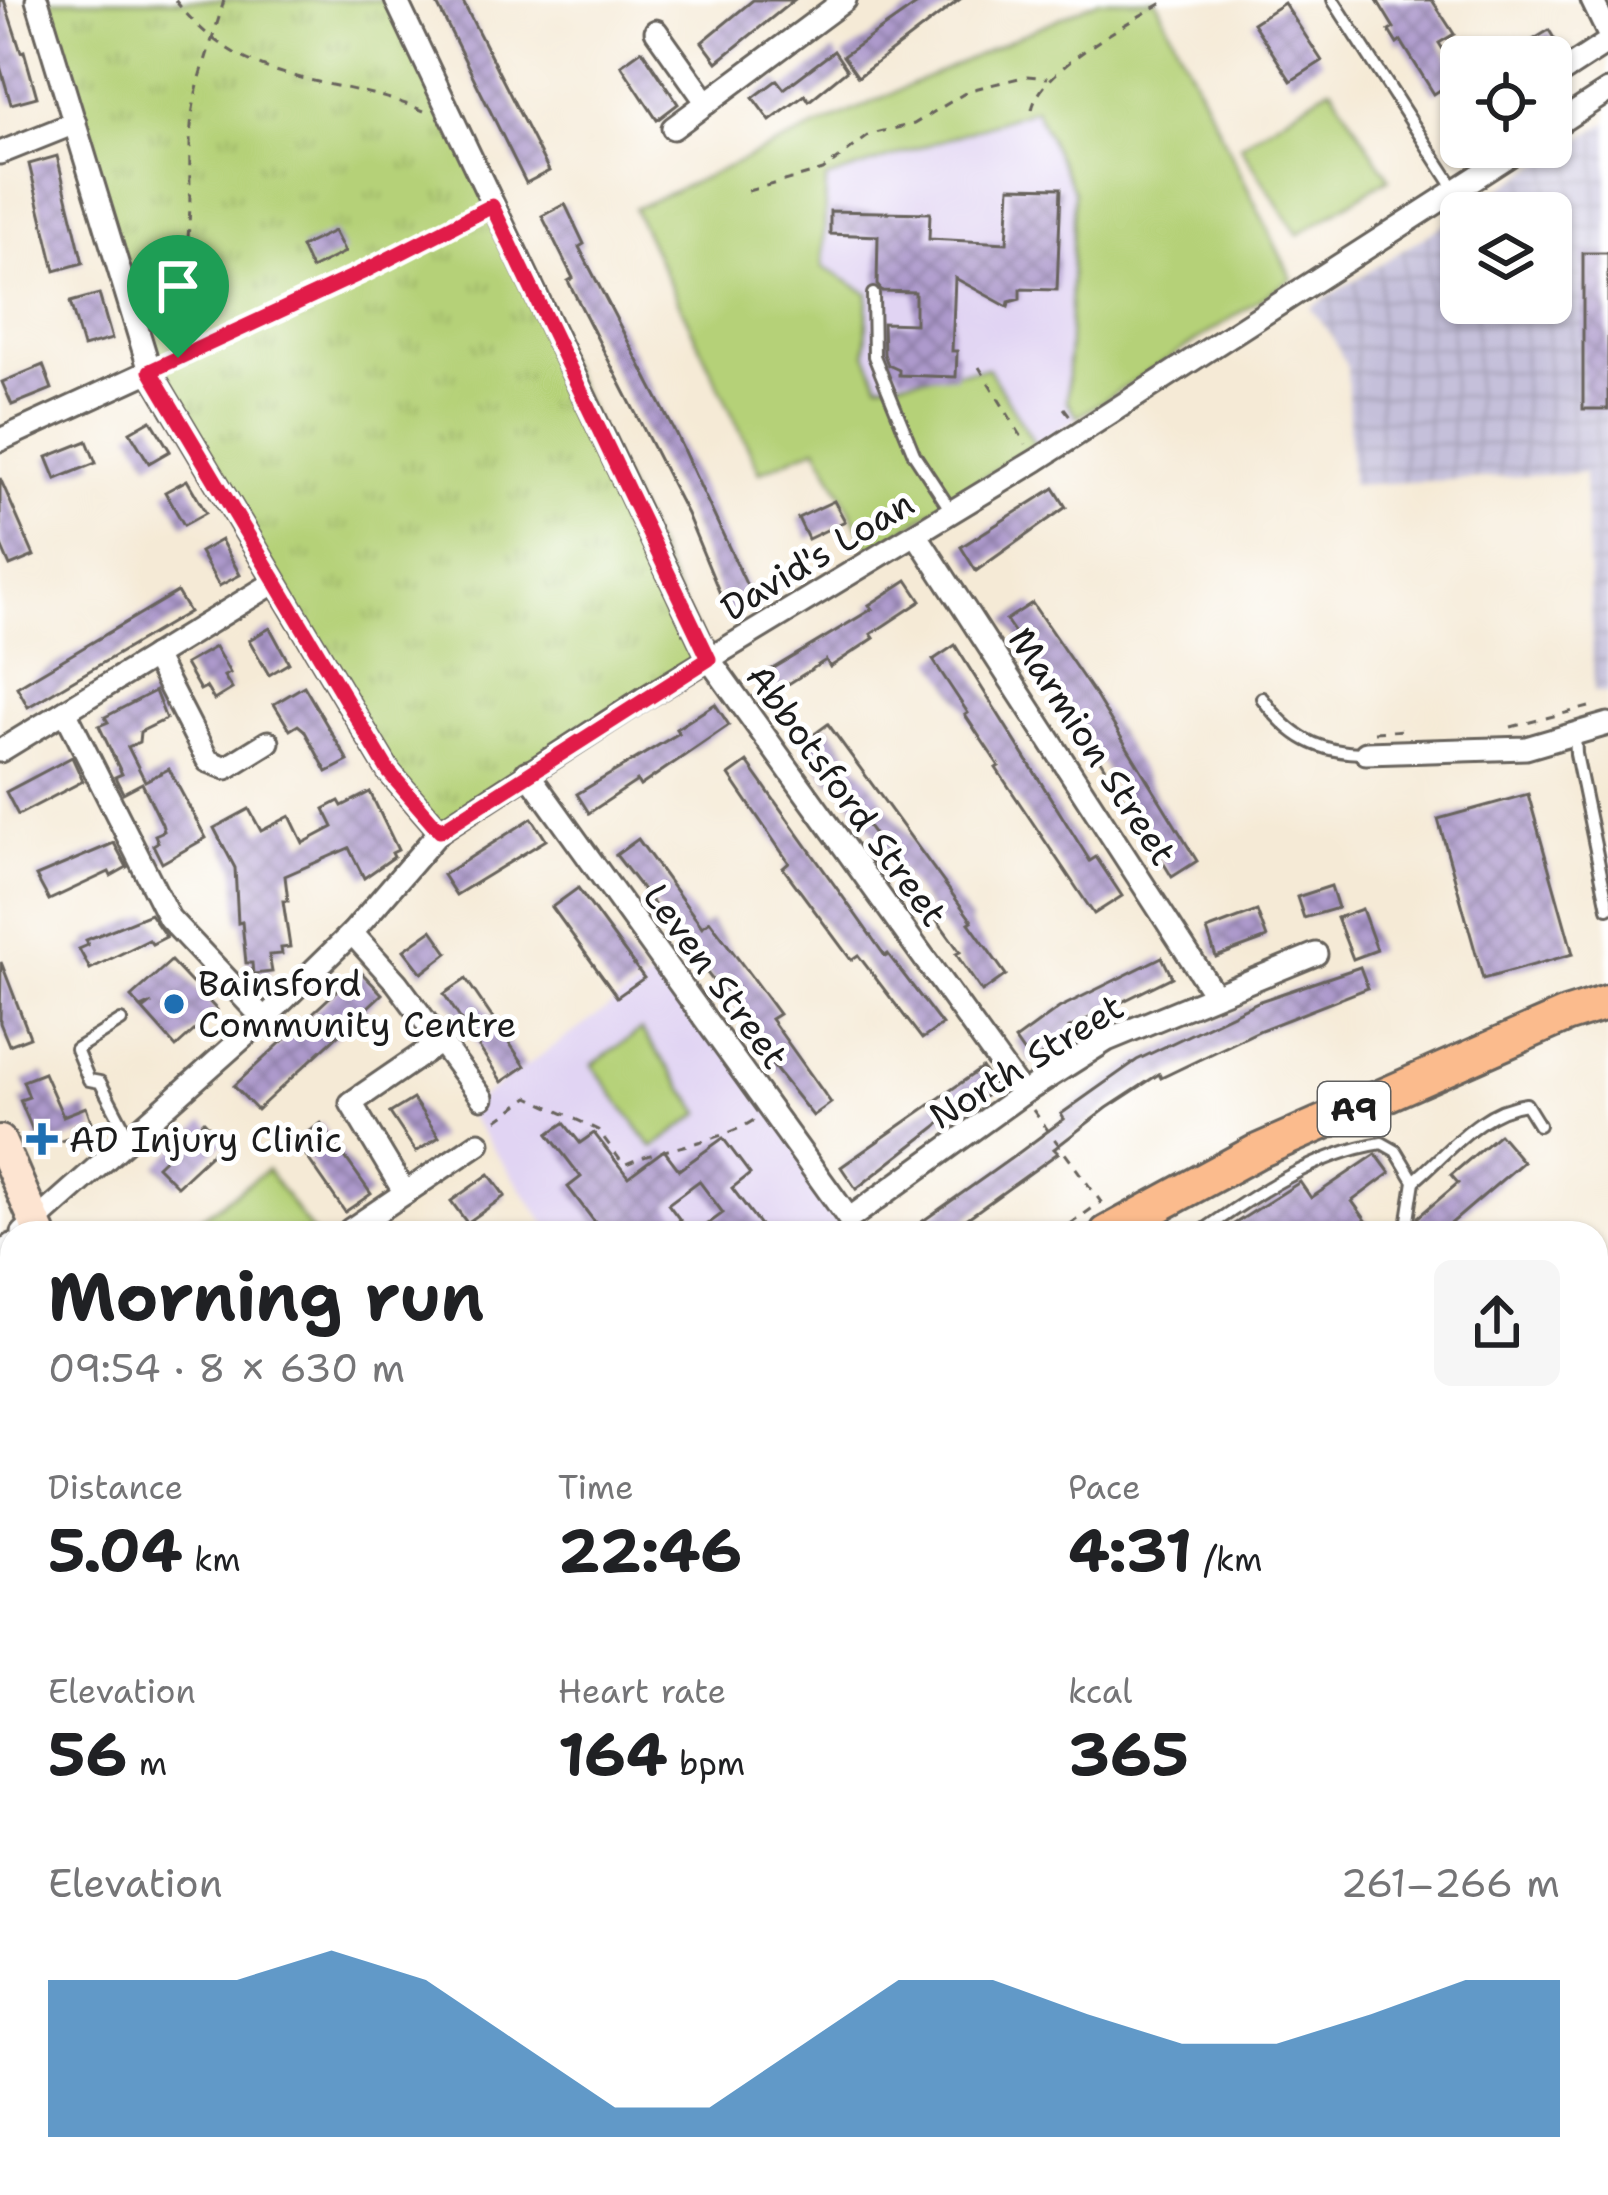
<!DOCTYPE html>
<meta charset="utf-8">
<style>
:root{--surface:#fff;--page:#f6f6f6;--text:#202124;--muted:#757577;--accent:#1f6fb2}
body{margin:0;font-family:"Shantell Sans",sans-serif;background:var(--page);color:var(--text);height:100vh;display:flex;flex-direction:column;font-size:45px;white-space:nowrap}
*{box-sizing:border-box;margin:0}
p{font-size:39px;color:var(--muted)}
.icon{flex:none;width:66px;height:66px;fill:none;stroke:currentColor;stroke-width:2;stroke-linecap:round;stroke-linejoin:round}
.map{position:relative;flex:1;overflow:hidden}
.sheet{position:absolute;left:0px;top:1221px;width:1608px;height:975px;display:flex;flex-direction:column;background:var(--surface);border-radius:36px 36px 0 0;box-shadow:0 3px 9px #0004}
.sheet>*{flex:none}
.tools{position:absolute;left:1440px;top:36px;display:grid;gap:24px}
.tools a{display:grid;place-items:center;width:132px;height:132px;border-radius:18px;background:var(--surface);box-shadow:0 3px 9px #0004;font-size:60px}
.pin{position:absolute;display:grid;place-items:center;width:102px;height:102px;color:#fff;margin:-123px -51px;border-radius:50% 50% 50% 0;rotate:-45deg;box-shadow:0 0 12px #0007}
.pin .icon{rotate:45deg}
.round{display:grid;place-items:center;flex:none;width:126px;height:126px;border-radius:18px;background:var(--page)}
.headline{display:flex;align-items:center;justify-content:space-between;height:204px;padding:0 48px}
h1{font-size:66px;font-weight:700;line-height:90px}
.figures{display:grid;grid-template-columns:repeat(3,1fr);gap:18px;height:204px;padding:12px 48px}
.figures div{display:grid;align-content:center}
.figures b{font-size:60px;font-weight:700}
.figures small{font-size:33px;font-weight:400}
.figures p{font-size:33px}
.chart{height:336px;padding:24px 48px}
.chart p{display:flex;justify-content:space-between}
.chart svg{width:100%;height:216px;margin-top:12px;fill:var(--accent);opacity:.7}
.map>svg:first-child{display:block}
.built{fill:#e1d4f3}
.industrial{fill:url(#industrial-grid);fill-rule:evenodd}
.green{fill:#b5d178;stroke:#68764a;stroke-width:3}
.park{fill:url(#park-tufts);stroke:#68764a;stroke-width:3}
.building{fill:url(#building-cross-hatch)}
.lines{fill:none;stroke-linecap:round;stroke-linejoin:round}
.lane-casing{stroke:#68645d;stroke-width:16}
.street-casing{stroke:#68645d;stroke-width:27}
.secondary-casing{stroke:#68645d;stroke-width:36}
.primary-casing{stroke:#68645d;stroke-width:39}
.path{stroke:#68645d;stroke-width:3;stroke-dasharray:9 9;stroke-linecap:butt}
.lane{stroke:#fff;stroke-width:10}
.street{stroke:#fff;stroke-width:21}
.secondary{stroke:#fde4d1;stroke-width:30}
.primary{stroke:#fbbb8d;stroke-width:33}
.route-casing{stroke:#fff;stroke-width:24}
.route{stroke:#e11d48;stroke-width:15}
.poi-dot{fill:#1f6fb2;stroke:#fff;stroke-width:4.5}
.labels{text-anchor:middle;stroke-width:10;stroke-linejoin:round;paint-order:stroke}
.shield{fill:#fff;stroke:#606060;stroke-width:3}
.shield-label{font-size:33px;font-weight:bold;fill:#1c1c1c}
.street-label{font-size:36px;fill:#1c1c1c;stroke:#fff}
.poi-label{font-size:36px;fill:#1c1c1c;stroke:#fff;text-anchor:start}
</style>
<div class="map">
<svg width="1608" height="2195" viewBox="0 0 1608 2195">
<defs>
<pattern id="industrial-grid" width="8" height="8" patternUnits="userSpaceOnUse" patternTransform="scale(3)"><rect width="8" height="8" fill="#c5c0da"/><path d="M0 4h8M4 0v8" fill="none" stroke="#a9a4ba"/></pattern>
<pattern id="park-tufts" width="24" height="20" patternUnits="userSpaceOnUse" patternTransform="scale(3)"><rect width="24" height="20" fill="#b5d178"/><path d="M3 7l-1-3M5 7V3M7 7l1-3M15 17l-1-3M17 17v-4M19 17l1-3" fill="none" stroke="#9bb367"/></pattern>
<pattern id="building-cross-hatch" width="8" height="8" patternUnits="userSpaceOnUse" patternTransform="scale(3)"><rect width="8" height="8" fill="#ad9acc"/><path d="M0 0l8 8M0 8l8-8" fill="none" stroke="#8c7da5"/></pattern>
</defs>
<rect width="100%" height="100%" fill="#fff"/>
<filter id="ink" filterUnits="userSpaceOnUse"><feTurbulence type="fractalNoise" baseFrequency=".00833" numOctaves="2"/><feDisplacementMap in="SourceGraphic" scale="24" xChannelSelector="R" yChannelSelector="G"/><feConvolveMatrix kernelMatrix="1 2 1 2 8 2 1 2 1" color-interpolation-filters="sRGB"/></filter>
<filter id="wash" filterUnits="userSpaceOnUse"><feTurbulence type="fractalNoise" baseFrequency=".004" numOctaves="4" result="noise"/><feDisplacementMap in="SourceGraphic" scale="48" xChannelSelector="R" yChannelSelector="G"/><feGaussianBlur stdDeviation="2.7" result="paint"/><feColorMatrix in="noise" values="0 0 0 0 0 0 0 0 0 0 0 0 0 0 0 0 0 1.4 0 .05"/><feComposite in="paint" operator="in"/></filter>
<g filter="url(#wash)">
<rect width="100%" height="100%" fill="#f5ead6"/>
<!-- built -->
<g class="built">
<path d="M1100,0H1156L1292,279L871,551L817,447L760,472L634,209Z"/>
<path d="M669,965L849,1219L830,1233H552L465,1109Z"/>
<path d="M410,2184H627L616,2195H409Z"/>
</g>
<!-- industrial -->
<g class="industrial">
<path d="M1608,122V692H1594L1584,473L1351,485L1347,367L1331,334L1310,308ZM1461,213H1551V303H1461Z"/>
<path d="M1608,1387V1878L1596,1881V1391Z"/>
<path d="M257,2184H410L409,2195H248Z"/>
</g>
<!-- green -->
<g class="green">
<path d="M1100,0H1156L1292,279L1078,417L1067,401L1074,192L1035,109L826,179L823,267L868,293L866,353L879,383L988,368L1035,444L871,551L817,447L760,472L634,209Z"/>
<path d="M1331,87L1389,178L1298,235L1240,145Z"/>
<path d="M641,1030L701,1113L653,1148L592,1065Z"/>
<path d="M267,1170L313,1233H185L183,1231Z"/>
</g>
<!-- park -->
<path class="park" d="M37,0H392L709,659L440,831L389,772L150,371Z"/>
<g id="blocks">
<!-- building -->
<g class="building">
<path d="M0,0H4L21,52L24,51L37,97L11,104L0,66Z"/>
<path d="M435,0H462L549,171L526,183Z"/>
<path d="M753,0H794L717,62L702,42Z"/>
<path d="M923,0H959L858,77L843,56Z"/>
<path d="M1377,0H1432L1454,34L1439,43L1460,77L1434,94L1401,41L1397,44L1389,31L1394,28Z"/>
<path d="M1284,3L1322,61L1291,81L1253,23Z"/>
<path d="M1549,30L1561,50L1550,57H1505Z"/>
<path d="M642,50L678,104L657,120L621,65Z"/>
<path d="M834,51L847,70L809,101L805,95L770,121L753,98L777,80L784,89Z"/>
<path d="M57,156L83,263L55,271L29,164Z"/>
<path d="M1010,187L1061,188L1057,290L1020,289V299L1009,302L1008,307L955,278L952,351H957L956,377L899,375V370L888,365L884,354L883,323L915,324V292L882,291L877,285L878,236L830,234V211L930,213L929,239L1007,243Z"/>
<path d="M565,204L584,244L579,247L674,430L756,605L730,618L687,514L568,281L573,278L542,216Z"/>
<path d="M334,231L345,252L311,269L301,247Z"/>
<rect x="1583" y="253" width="25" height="156"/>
<path d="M99,294L112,339L83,347L70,302Z"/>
<path d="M43,365L52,389L12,405L2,382Z"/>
<path d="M151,420L170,451L149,463L130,432Z"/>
<path d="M87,441L96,463L56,479L47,457Z"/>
<path d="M0,478L34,556L10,566L0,543Z"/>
<path d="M187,480L206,513L184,525L165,492Z"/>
<path d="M1054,488L1066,507L976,571L961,547Z"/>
<path d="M834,501L845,521L808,539L798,518Z"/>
<path d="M221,540L240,575L219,586L200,552Z"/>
<path d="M907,580L921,601L871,634L874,638L830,667L826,660L771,695L759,677L872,609L869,605Z"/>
<path d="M177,592L189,612L28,707L17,687Z"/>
<path d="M1032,603L1097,698L1197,861L1172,877L1081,729L1006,620Z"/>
<path d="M270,628L289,663L269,675L249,640Z"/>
<path d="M955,645L1090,861L1096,857L1122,896L1094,914L996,768L999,766L965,715L968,713L933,660Z"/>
<path d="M215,647L230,673L224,676L232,689L214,700L206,687L200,690L185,664Z"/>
<path d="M304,686L348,761L327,772L304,730L298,725L290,730L274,704Z"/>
<path d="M155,691L166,719L140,732L139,742L128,747L145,781L169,769L206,838L162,863L153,845L158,842L155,835L164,831L162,824L142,783L123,793L115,777L122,774L99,726L108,722L105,717Z"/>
<path d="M715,704L729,725L640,786L637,781L589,813L577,794L679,733L676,729Z"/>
<path d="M828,724L972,921L969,923L1006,975L982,992L956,954L960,952L911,884L834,780L830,783L802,743Z"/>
<path d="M72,757L83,781L18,815L6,792Z"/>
<path d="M747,762L885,956L888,954L942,1025L922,1039L858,955L851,960L783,868L789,863L729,775Z"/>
<path d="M370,792L398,850L392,853L394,857L364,878L349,848L285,876L288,901H283L290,947L281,948L282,954L269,955L272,972L253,974L252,963H246L242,922L238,923L235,868L214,828L249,809L261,831L290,816L303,843L333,827L324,809L339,801L342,806Z"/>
<path d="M1528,794L1573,954L1483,979L1438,819Z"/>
<path d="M532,818L546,840L456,895L443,875Z"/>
<path d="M638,839L702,927L710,921L779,1014L771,1019L831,1103L813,1116L757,1046L763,1042L718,979L714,982L616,855Z"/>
<path d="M114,843L127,867L111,876L109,872L49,900L36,876Z"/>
<path d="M1331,886L1338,908L1304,918L1297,897Z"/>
<path d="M578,888L644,978L617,997L552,907Z"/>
<path d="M1362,909L1377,950L1353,959L1337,918Z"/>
<path d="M1257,911L1267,938L1216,957L1207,930Z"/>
<path d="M150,914L166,937L152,944L149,940L90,969L79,949L88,945L86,940Z"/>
<path d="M432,930L448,953L422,973L404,950Z"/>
<path d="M1162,957L1172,977L1069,1028L1072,1033L1031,1063L1015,1040L1059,1008Z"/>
<path d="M171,961L217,1010L176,1047L143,1010L152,1003L141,1008L131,997Z"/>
<path d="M1,962L30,1037L9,1045L0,1023Z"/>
<path d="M1360,967L1368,988L1261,1030L1161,1078L1159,1074L1107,1108L1054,1149L1058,1153L947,1233H906L1013,1157L1064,1119L1061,1114L1137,1060L1260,1001Z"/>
<path d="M359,970L382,994L257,1110L234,1086Z"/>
<path d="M466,979L525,1066L502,1082L444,994Z"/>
<path d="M982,1068L996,1089L954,1117L952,1114L856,1189L841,1167Z"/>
<path d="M44,1073L63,1116L86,1107L94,1130L40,1148L20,1100L29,1097L23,1081Z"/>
<path d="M413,1099L439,1137L416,1152L390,1113Z"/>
<path d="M204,1121L224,1142L177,1186L157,1166Z"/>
<path d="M321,1123L371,1194L345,1212L296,1141Z"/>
<path d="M564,1123L580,1143L594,1133L628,1177L664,1150L679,1170L723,1138L750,1174L732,1188L766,1233H696L723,1213L699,1181L668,1204L690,1233H603L568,1187L581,1177L548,1134Z"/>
<path d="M1499,1134L1523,1162L1440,1233H1416L1418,1217L1458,1183L1451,1175Z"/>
<path d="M1376,1154L1390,1173L1352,1201L1375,1233H1220L1300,1182L1311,1198Z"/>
<path d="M489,1174L505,1196L467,1223L451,1201Z"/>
</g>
</g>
</g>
<g filter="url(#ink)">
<use href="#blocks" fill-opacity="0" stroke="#68645d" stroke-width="3"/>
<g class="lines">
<defs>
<g id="lane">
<path d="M1333,0L1456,191"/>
<path d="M873,294L874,356L914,454L952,512"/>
<path d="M150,371L363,272L492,206"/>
<path d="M1262,698C1290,737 1318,753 1366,753"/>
<path d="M1575,733L1576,754L1608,908"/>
<path d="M121,1021L76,1049L89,1080L100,1082L129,1137"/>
<path d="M1414,1181C1449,1152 1479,1110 1526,1104L1539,1125"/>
<path d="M1200,1233C1253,1195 1317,1153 1382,1143L1396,1151L1414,1181L1406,1233"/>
<path d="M0,1337L12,1355"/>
<path d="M0,1949L12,1945"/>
</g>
<g id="street">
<path d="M37,0L150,371L389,772L440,831"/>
<path d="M396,0L709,659L1022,1094"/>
<path d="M1592,0L1608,33"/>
<path d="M656,31L707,103"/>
<path d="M1551,79L1608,42"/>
<path d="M673,128L845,0"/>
<path d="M1551,128L1608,91"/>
<path d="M0,153L75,123"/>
<path d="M0,440L150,371"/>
<path d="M916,534L1214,994"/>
<path d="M154,656L208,761L226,768L268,742"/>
<path d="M65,711L169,918L264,1019"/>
<path d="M0,751L275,582"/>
<path d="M1366,753L1526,748L1608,724"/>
<path d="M527,772L849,1219L1022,1094L1107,1040L1316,954"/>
<path d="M352,933L397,983L482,1098"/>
<path d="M405,1193L351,1103L440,1042"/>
<path d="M350,1230L479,1143"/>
<path d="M23,1233L264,1019L352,933L440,831L643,699L1037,460L1523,147"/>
<path d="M0,1258L12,1245"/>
<path d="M1596,1573L1608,1574"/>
<path d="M0,1605L12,1622"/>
<path d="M1243,2184L1245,2195"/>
<path d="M1484,2184L1487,2195"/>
<path d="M56,2195L70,2184"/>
<path d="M398,2195L410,2184"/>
<path d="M1111,2195V2187"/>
<path d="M1387,2195L1439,2184"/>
</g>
<g id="secondary">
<path d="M0,1141L40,1233"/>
<path d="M1596,1879L1608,1876"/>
<path d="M711,2184L716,2195"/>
</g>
<g id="primary">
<path d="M1107,1233L1256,1152L1567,1015L1608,1002"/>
<path d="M0,2045L12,2035"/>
</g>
</defs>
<!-- lane casing -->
<use href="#lane" class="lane-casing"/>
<!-- street casing -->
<use href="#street" class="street-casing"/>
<!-- secondary casing -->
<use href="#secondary" class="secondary-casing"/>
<!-- primary casing -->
<use href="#primary" class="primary-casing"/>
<!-- path -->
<g class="path">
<path d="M175,0C247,93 331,72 424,111"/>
<path d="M1032,110C1039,70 1132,20 1168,0"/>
<path d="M748,191L823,170L871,134L914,124L970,90L1027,76L1048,78"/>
<path d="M172,344C164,311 182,279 187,245C193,203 187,159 192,116C197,77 214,38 224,0"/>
<path d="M979,367L1026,444"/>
<path d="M1064,408L1070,416"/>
<path d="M1511,727L1589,707"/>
<path d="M1374,732L1406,730"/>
<path d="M1033,1110L1101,1202L1058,1233"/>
<path d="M497,1120L529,1097L598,1130L624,1165C664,1146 720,1143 754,1120"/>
<path d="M1596,1985L1608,1982"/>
<path d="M618,2195L631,2184"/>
<path d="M656,2195L670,2184"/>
<path d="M812,2195L827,2184"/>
</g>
<!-- lane -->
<use href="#lane" class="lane"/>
<!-- street -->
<use href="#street" class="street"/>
<!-- secondary -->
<use href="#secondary" class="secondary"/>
<!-- primary -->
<use href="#primary" class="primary"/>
</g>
</g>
<g class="lines" filter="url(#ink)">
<defs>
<path id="route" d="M492,206L709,659L440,831L389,772L150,371L363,272Z"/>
</defs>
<!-- route casing -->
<use href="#route" class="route-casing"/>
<!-- route -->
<use href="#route" class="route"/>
</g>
<!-- markers -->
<g class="poi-dot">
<circle cx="174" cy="1004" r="12"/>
<path d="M36 1121h12v12h12v12h-12v12h-12v-12h-12v-12h12z"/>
</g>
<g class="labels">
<!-- shield labels -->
<rect class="shield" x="1318" y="1082" width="72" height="54" rx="9"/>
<g class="shield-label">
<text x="1354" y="1121">A9</text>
</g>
<!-- street labels -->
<g class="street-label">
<text transform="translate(817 555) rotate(-31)" y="13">David's Loan</text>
<text transform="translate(1093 746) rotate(57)" y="13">Marmion Street</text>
<text transform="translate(847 795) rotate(54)" y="13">Abbotsford Street</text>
<text transform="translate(716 976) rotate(54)" y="13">Leven Street</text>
<text transform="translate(1026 1061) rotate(-32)" y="13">North Street</text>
</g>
<!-- poi labels -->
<g class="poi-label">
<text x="198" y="996">Bainsford<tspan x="198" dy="41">Community Centre</tspan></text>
<text x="69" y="1152">AD Injury Clinic</text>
</g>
</g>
</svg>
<div class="tools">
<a><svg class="icon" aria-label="locate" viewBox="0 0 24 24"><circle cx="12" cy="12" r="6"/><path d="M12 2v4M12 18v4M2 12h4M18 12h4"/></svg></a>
<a><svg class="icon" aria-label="layers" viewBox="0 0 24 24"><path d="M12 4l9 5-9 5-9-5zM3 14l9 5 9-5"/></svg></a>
</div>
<div class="pin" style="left:178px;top:358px;background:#1e9e55"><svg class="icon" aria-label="arrive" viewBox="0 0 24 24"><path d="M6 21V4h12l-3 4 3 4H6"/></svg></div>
<section class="sheet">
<div class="headline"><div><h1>Morning run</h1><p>09:54 · 8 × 630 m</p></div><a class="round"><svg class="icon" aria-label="share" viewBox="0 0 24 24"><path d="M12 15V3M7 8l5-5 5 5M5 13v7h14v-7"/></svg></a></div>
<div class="figures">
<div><p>Distance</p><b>5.04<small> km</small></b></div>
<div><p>Time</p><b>22:46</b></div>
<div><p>Pace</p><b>4:31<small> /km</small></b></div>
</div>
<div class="figures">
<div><p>Elevation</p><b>56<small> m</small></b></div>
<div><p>Heart rate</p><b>164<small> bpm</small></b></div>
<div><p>kcal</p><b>365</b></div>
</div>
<div class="chart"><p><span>Elevation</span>261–266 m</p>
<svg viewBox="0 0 160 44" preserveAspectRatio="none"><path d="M0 44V12L10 12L20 12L30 6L40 12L50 25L60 38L70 38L80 25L90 12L100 12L110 19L120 25L130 25L140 19L150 12L160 12V44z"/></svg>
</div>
</section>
</div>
